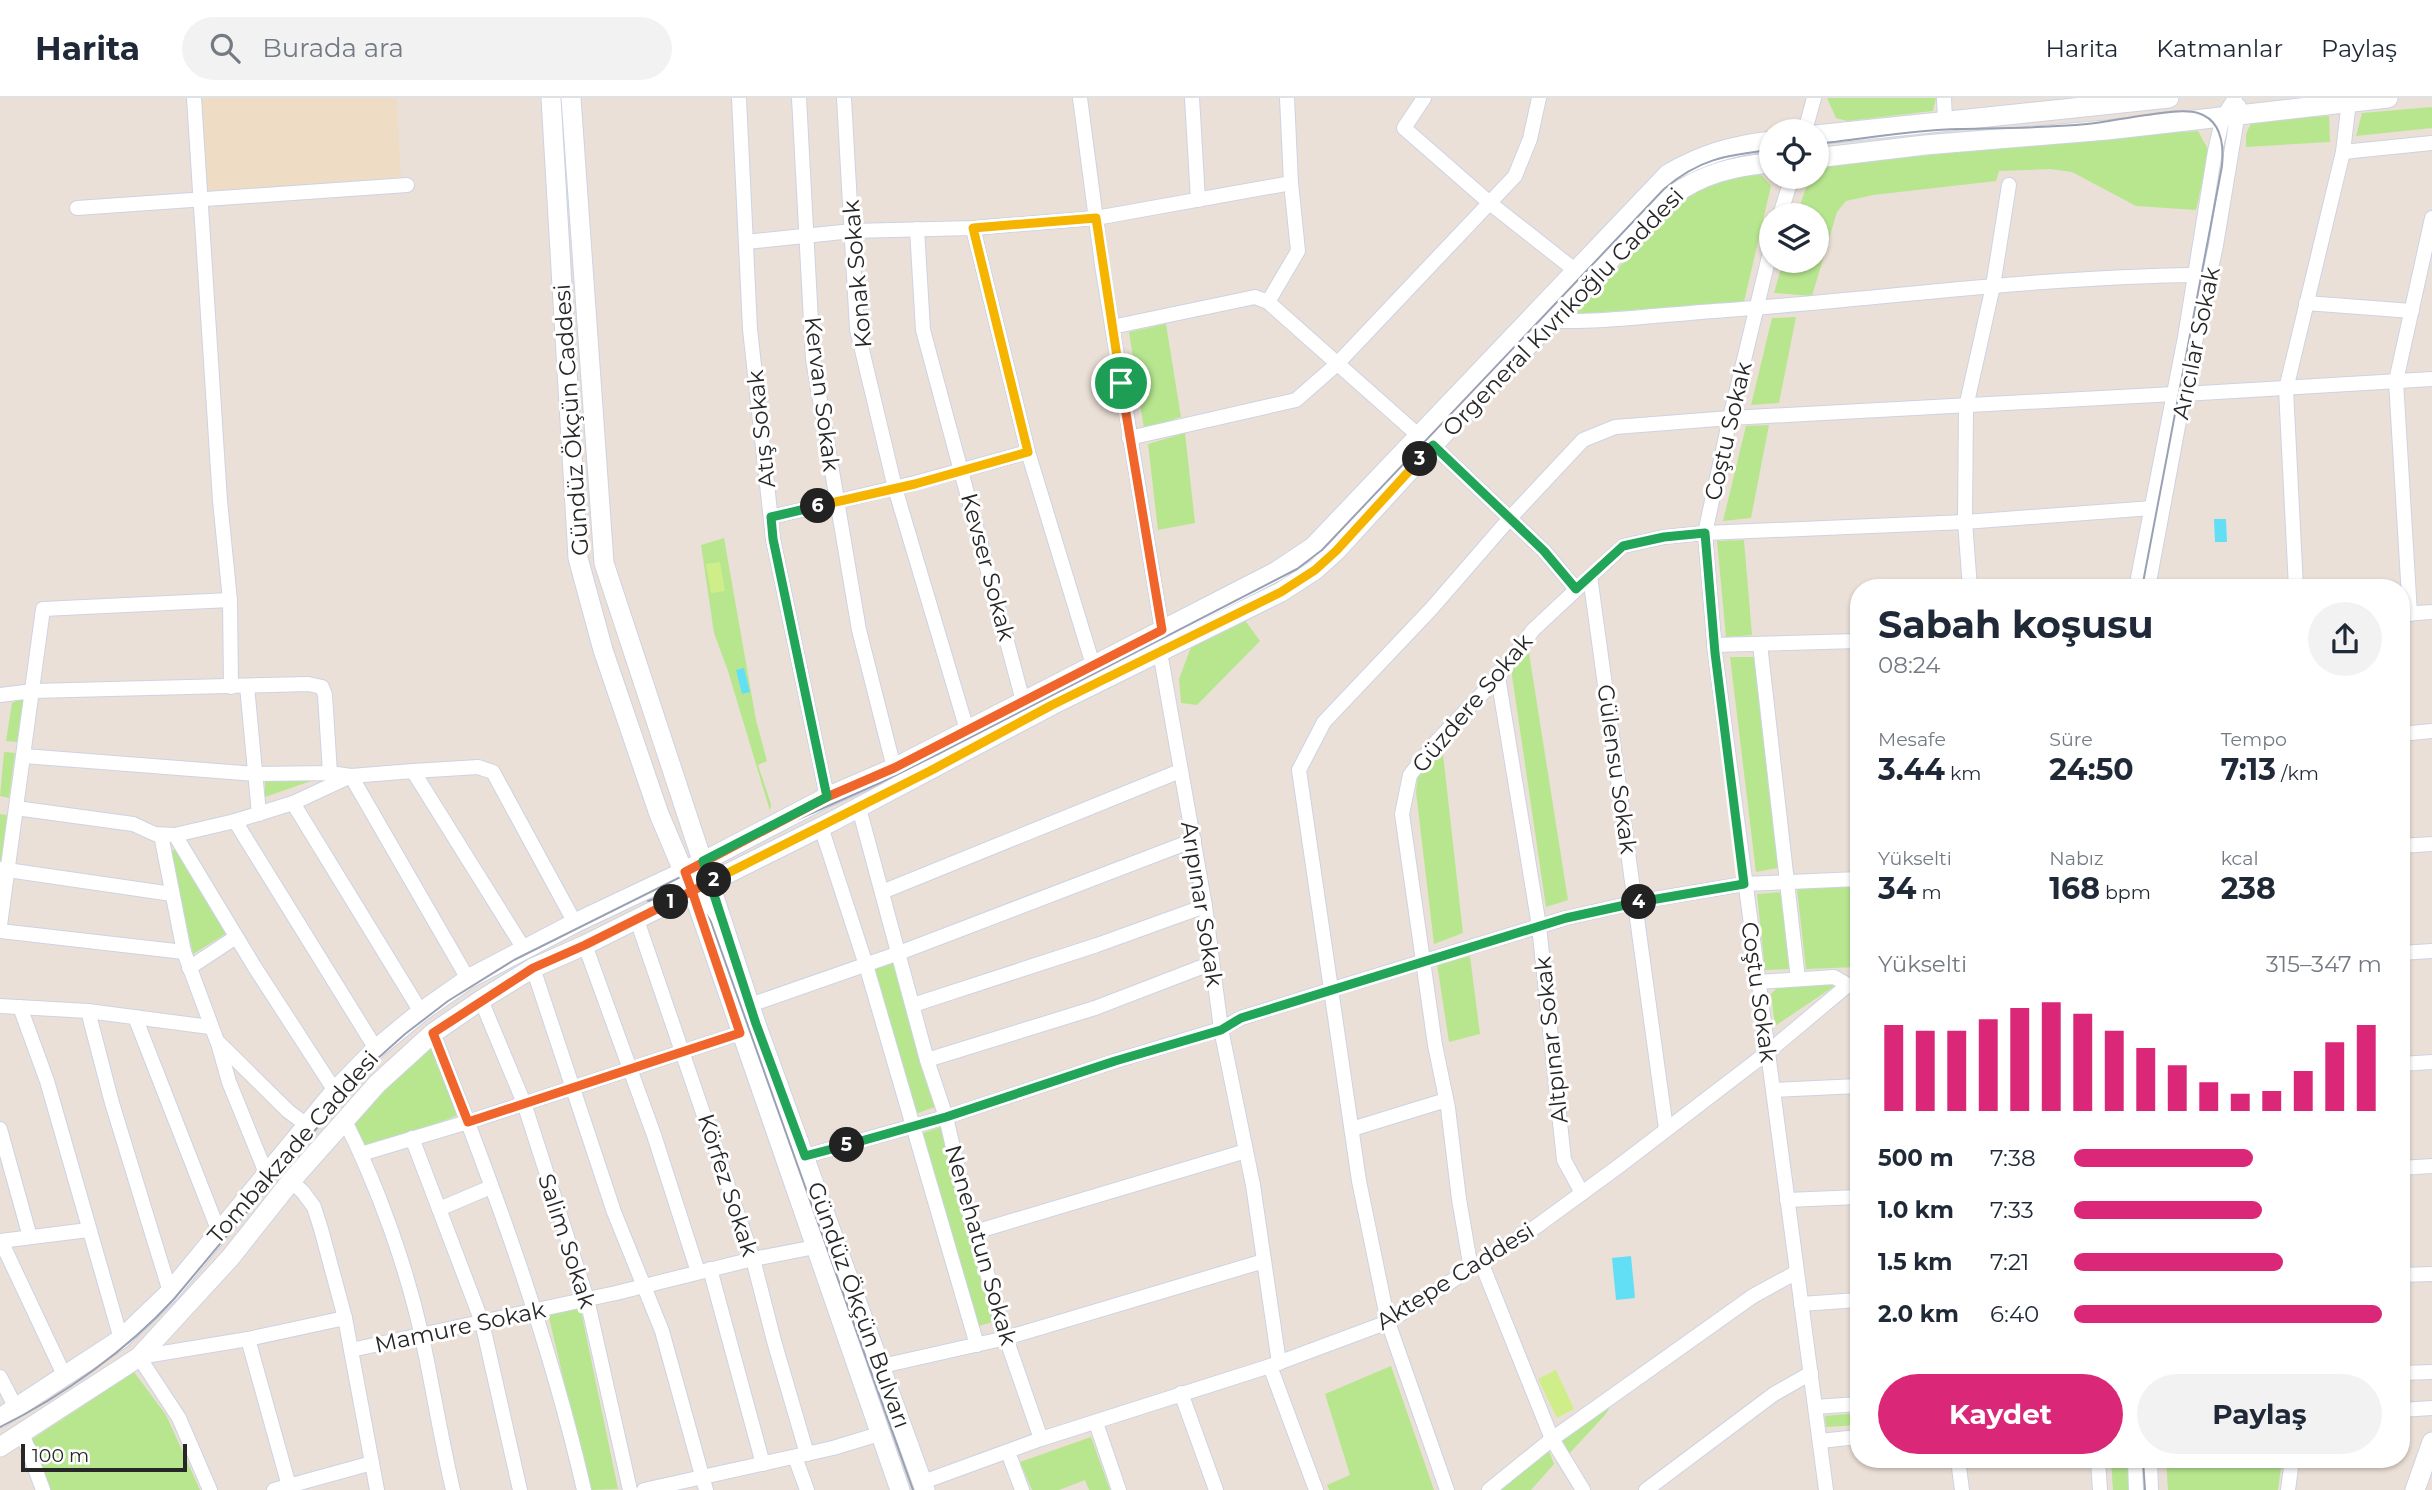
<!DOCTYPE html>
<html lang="tr">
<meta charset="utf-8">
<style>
:root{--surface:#fff;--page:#f2f2f3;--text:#1f2937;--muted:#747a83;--line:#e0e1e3;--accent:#db2777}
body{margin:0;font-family:Montserrat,sans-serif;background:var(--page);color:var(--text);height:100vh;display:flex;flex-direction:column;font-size:26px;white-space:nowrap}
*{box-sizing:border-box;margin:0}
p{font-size:23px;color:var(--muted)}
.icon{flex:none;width:38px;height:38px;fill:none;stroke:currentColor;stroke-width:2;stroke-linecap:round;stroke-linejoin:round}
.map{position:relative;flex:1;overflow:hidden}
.panel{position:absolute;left:1850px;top:481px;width:560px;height:889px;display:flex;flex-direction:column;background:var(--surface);border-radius:28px;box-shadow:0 2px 5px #0004}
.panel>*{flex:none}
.fabs{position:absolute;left:1759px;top:21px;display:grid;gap:14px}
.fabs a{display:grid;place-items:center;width:70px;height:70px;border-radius:50%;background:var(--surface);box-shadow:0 2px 5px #0004;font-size:35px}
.scale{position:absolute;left:21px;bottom:18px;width:166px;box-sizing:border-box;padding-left:7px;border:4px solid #272727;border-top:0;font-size:19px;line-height:24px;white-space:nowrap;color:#272727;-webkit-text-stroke:5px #fff;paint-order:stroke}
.pin{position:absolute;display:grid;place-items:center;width:60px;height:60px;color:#fff;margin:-30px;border:4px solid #fff;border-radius:50%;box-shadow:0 2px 7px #0007}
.km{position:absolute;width:35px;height:35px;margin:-18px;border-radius:50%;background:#222;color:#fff;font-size:19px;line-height:35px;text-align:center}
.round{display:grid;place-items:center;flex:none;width:74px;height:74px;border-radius:37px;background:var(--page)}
.headline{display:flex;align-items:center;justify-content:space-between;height:119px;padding:0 28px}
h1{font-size:38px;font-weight:700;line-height:52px}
.figures{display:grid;grid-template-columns:repeat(3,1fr);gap:10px;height:119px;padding:7px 28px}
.figures div{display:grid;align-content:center}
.figures b{font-size:30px;font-weight:700}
.figures small{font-size:19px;font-weight:400}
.figures p{font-size:19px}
.chart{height:196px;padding:14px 28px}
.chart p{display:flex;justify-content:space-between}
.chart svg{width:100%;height:126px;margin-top:7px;stroke:var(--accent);stroke-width:6}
.cta{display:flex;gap:14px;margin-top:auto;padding:14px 28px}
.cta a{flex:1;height:80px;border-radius:42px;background:var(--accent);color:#fff;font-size:28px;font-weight:700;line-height:80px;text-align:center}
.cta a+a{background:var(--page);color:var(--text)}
ul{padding:0 28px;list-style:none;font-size:23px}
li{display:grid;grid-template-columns:112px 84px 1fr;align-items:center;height:52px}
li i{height:18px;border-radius:9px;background:var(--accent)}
header{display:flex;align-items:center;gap:42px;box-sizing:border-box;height:98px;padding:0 35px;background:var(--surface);border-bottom:2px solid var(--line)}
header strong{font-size:33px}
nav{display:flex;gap:38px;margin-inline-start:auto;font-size:24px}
.search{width:490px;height:63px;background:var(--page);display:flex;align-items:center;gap:18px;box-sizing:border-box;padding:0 24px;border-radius:38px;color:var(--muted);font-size:26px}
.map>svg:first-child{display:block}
.education{fill:#eedcc5}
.green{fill:#b7e68f}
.pitch{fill:#cfee8a}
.water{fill:#62dff5}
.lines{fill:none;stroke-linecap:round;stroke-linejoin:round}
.street-casing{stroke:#ccd3e2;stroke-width:16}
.secondary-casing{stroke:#ccd3e2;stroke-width:21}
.street{stroke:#fff;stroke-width:14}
.secondary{stroke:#fff;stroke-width:19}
.tram{stroke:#9aa1b3;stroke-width:2}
.split-1-casing{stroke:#fff;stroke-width:14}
.split-2-casing{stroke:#fff;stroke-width:14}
.split-3-casing{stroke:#fff;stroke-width:14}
.split-4-casing{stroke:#fff;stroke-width:14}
.split-5-casing{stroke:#fff;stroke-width:14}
.split-6-casing{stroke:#fff;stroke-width:14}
.split-7-casing{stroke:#fff;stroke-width:14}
.split-1{stroke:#f0652b;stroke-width:9}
.split-2{stroke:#f0652b;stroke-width:9}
.split-3{stroke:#f5b400;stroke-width:9}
.split-4{stroke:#22a559;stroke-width:9}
.split-5{stroke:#22a559;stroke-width:9}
.split-6{stroke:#22a559;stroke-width:9}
.split-7{stroke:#f5b400;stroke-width:9}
.labels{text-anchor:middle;stroke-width:6;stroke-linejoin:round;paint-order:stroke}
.street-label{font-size:23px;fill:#272727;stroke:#fff}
</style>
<header>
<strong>Harita</strong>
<div class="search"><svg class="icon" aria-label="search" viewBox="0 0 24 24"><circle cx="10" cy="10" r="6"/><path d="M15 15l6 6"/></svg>Burada ara</div>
<nav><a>Harita</a><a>Katmanlar</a><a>Paylaş</a></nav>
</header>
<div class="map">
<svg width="2432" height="1392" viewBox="0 0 2432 1392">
<rect width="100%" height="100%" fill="#ebe0d7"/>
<!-- education -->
<path class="education" d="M202,0H397L401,82L206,93Z"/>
<!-- green -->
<g class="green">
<path d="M1827,0H1936L1933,13L1847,23L1836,20Z"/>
<path d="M2432,9V30L2356,38L2362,15Z"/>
<path d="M2329,18L2330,44L2246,49V36L2253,21Z"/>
<path d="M2198,33L2209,53L2196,112L2136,108L2072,74L2050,71L1999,73L1996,83L1873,97L1846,103L1837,114L1812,198L1774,195L1783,163H1816V117H1797L1809,80L1816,79L1817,75L1826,68L2073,42Z"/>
<path d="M1760,76L1771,88L1744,204L1575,216L1684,100L1724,80Z"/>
<path d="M1796,219L1779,305L1751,307L1772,220Z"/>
<path d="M1166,226L1181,319L1144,331L1129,234Z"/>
<path d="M1769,327L1751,420L1723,423L1746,328Z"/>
<path d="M1185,335L1195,425L1158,432L1148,346Z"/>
<path d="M724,440L756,622L767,663L758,667L771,706L770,713L728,573L714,535L701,447Z"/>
<path d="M1744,442L1752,537L1726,539L1717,443Z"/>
<path d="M1244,521L1260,543L1197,607L1181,605L1179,581L1193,544Z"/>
<path d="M1529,555L1568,802L1546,809L1511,571Z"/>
<path d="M1730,559H1755L1778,770L1756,774Z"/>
<path d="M24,599L18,644L6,643L12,605Z"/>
<path d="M1442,647L1463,835L1434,846L1416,694L1418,677Z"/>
<path d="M4,654L15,655L9,700L0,698Z"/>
<path d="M311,679V683L265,699V681Z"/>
<path d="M0,716L7,717L1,766H0Z"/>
<path d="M177,750L227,835L193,856L170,754Z"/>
<path d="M1858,787V869L1806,871L1797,791Z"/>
<path d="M1785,794L1792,871L1765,872L1757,796Z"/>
<path d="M1470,858L1480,936L1449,944L1437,866Z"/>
<path d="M894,861L935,1009L915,1016L871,868Z"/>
<path d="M1834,883L1833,889L1775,928L1771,896L1781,886Z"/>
<path d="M431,946L461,1016L366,1053L351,1022Z"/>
<path d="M941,1029L996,1223L975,1229L920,1036Z"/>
<path d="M580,1208L618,1391L590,1392L548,1216Z"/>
<path d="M1391,1268L1434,1392H1329L1327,1387L1350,1377L1325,1296Z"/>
<path d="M134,1274L166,1317L200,1392H50L31,1342Z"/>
<path d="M1608,1308L1609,1311L1605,1317L1568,1357L1560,1347L1563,1340Z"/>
<path d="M1858,1315V1327L1826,1329L1825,1318Z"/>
<path d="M1091,1339L1110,1392H1089L1085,1382L1059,1392H1032L1020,1364Z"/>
<path d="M1549,1353L1554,1366L1531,1392H1499Z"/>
<path d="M2111,1362H2133L2134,1392H2113Z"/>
<path d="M2166,1362H2282L2278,1392H2168Z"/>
</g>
<!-- pitch -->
<g class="pitch">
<path d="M720,464L725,493L711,495L706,466Z"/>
<path d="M1556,1272L1574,1311L1557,1320L1538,1281Z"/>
</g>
<!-- water -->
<g class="water">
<path d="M2226,421L2227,444H2215L2214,421Z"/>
<path d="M744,570L750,594L742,596L736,572Z"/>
<path d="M1631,1158L1635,1200L1616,1202L1612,1160Z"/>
</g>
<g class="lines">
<defs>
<g id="street">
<path d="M194,0L220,403L230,502L231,589"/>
<path d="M739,0L750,231L773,441L827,699"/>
<path d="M799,0L813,261L859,532L894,670"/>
<path d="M844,0L857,231L895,390L967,632"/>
<path d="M1080,0L1102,167L1162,532"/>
<path d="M1192,0L1198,102"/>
<path d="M1424,0L1404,30L1491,106L1576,173"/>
<path d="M1944,0L1945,22"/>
<path d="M1805,33L1814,0"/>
<path d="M2343,54L2432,45"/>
<path d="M77,110L407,87"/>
<path d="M1780,117L1792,79"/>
<path d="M973,130L1028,354L1093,567"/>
<path d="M917,131L923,232L1023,603"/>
<path d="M746,144L852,133L973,130L1096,120L1291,85"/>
<path d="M1771,150L1730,320L1705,435L1715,555L1826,1392"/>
<path d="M1268,204L1298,153L1291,85L1287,0"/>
<path d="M2306,205L2412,213"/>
<path d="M1553,223C1603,224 1652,218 1701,214C1866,203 2030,179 2195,177"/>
<path d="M1112,229L1255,199L1268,204L1418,337"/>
<path d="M2184,296L2432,281"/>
<path d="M1129,340L1296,302L1337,266L1515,78L1530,41L1539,0"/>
<path d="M1433,347L1544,453L1576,491"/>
<path d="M771,419L915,385L1028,354"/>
<path d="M1590,478L1666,1031"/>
<path d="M1970,490L1965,424L1966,309L1993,188L2009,87"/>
<path d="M2136,490L2185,239L2215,53L2223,19L2235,0"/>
<path d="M2148,490L2184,296L2216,147L2239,8"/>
<path d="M2296,490L2286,291L2343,54L2349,3"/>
<path d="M2402,516L2432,514"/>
<path d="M2410,516L2396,283L2432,120"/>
<path d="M1760,546L1798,881"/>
<path d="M1714,547L1858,543"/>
<path d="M1160,554L1205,808L1221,931L1253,1087L1279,1265"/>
<path d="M1498,579L1539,828L1564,1062L1582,1095"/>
<path d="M247,588L259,716"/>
<path d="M0,597L33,593L308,586L322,589L325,597L330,675"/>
<path d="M2401,636L2432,633"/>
<path d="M24,658L256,676L330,675L351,678L413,673L524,851"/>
<path d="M413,673L478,669L493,674L575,825"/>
<path d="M351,678L468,881"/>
<path d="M293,705L421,914"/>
<path d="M16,710L133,726L155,736L175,737L235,723L293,705L351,678"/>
<path d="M859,710L927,962L946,1019L963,1093L1006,1240L1041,1341"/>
<path d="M235,723L376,951"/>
<path d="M821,729L866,867L977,1247"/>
<path d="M161,737L184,854L217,943L288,1013L308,1028"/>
<path d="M175,737L254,868L335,993"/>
<path d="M2401,748L2432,746"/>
<path d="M0,771L172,796"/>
<path d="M882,794L1180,673"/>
<path d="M637,822L753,1161L774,1243L807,1356"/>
<path d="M0,827L43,511L230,502"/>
<path d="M0,833L184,854"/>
<path d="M585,847L654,1037L698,1174"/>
<path d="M2401,855L2432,853"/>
<path d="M189,870L236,839"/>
<path d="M533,870L614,1114L662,1233L706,1392"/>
<path d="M1758,884L1834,879L1848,887"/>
<path d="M481,902L524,1005L587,1201L630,1392"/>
<path d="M750,907L899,855L1194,742"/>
<path d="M913,907L1097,847L1205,808"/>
<path d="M0,908L88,913L210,929"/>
<path d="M20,909L47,983L121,1241"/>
<path d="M88,913L112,1005L170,1194"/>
<path d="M135,919L219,1134"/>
<path d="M433,935C492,1084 548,1235 584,1392"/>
<path d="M218,945L229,984L266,1075"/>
<path d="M927,962L1095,910L1212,865"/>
<path d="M2401,966L2432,964"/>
<path d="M1773,992L1858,988"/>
<path d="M345,1023C378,1089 406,1167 422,1239C433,1290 441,1341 453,1392"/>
<path d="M0,1031L30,1139"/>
<path d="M1352,1031L1446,1002"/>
<path d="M412,1040L482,1224L520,1392"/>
<path d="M361,1056L468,1024L740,935"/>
<path d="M805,1058L946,1019L1115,963L1221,931L1241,920L1333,891L1566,820L1636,804L1744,786L1858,781"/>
<path d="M2401,1070L2432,1068"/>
<path d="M291,1083L303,1094L314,1109L321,1131L345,1220L377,1392"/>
<path d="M1787,1102L1858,1099"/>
<path d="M439,1111L491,1089"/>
<path d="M975,1134L1246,1053"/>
<path d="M0,1143L88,1132"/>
<path d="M1,1143L65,1279"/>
<path d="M1481,1164L1552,1341L1583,1392"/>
<path d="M710,1171L763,1366"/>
<path d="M1471,1171L1459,1101L1448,1010L1435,947L1402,716L1410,677L1437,643L1498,579L1533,532L1623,448L1664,439L1705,435L1965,424L2152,410"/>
<path d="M2401,1177L2432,1176"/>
<path d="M1801,1206L1858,1202"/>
<path d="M248,1241L289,1388"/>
<path d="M351,1252L616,1195L753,1161L815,1149"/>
<path d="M882,1268L1006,1240L1264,1163"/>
<path d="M1270,1268L1316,1392"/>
<path d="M2401,1275L2432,1274"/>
<path d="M0,1279L16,1310"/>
<path d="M1181,1295L1216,1392"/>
<path d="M1815,1309L1858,1306"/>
<path d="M2401,1312L2432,1310"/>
<path d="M1096,1325L1119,1392"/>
<path d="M22,1335L43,1392"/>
<path d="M1820,1343L1858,1339"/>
<path d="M1008,1354L1022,1392"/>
<path d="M795,1359L807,1392"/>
<path d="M1958,1362L1962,1392"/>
<path d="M2098,1362L2100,1392"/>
<path d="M2135,1362L2136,1392"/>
<path d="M2150,1362L2151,1392"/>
<path d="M923,1384L1041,1341L1270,1268L1388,1224L1537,1128L1619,1068L1768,954L1848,887"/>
<path d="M210,1392L179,1320L139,1259L248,1241L345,1220"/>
<path d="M274,1392L372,1365"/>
<path d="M644,1392L833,1350L879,1336"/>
<path d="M1447,1392L1388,1224L1359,1083L1299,672L1324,624L1432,510L1510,420L1583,342L1615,329L1730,320L2174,296"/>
<path d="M1489,1392L1552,1341L1753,1198L1797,1174"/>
<path d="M1646,1392L1774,1296L1811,1275"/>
<path d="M2288,1392L2292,1362"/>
</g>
<g id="secondary">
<path d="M551,0L578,460L603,552L659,716L698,808L900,1392"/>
<path d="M571,0L604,465L756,926L925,1392"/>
<path d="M1816,37L2169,0"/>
<path d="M1816,60L1925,47L2107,32L2388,0"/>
<path d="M0,1320L121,1241L170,1194L335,993L376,951L421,914L468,881L575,825L685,773L827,699L894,670L1277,473L1313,449L1668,76C1703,56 1731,48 1771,43"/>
<path d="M0,1349L139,1259L230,1160L291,1083L377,986L433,935L481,902L533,870L585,847L833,723L1052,607L1281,494L1315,472L1336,453L1433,347L1670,99C1702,76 1733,68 1771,65"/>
<path d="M2415,1392L2432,1344"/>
</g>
</defs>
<!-- street casing -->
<use href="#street" class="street-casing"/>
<!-- secondary casing -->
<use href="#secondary" class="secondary-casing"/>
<!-- street -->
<use href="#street" class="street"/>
<!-- secondary -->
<use href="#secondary" class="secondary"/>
<!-- tram -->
<g class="tram">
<path d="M1816,46C1864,41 1912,32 1959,31C2002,30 2044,30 2087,26C2112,24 2178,8 2198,15C2221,22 2224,47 2222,68L2142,490"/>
<path d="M648,803C672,794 699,801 711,824L913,1392"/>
<path d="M0,1329C63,1298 127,1252 174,1201L367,970L405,936L448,903L514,862L785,727L880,685L938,656L1297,471L1322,452L1664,91C1699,61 1726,57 1771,52"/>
<path d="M2143,1362L2145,1392"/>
</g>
</g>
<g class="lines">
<defs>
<path id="split-1" d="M671,804L692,793L685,774L827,699L894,670L1162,532L1121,285"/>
<path id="split-2" d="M671,804L585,847L533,870L433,935L468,1024L740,935L692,793L714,782"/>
<path id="split-3" d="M714,782L930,673L1052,607L1281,494L1315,472L1336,453L1420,361"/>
<path id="split-4" d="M1420,361L1433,347L1544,453L1576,491L1623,448L1664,439L1705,435L1715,555L1744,786L1639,804"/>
<path id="split-5" d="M847,1047L946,1019L1115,963L1221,932L1241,920L1566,820L1639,804"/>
<path id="split-6" d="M818,408L771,419L773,441L827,699L703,763L756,926L805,1058L847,1047"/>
<path id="split-7" d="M818,408L915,386L1028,354L973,130L1096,120L1121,285"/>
</defs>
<!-- split-1 casing -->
<use href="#split-1" class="split-1-casing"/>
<!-- split-2 casing -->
<use href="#split-2" class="split-2-casing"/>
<!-- split-3 casing -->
<use href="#split-3" class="split-3-casing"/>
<!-- split-4 casing -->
<use href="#split-4" class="split-4-casing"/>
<!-- split-5 casing -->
<use href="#split-5" class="split-5-casing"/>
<!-- split-6 casing -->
<use href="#split-6" class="split-6-casing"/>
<!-- split-7 casing -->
<use href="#split-7" class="split-7-casing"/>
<!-- split-1 -->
<use href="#split-1" class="split-1"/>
<!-- split-2 -->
<use href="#split-2" class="split-2"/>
<!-- split-3 -->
<use href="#split-3" class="split-3"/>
<!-- split-4 -->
<use href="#split-4" class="split-4"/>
<!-- split-5 -->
<use href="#split-5" class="split-5"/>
<!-- split-6 -->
<use href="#split-6" class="split-6"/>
<!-- split-7 -->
<use href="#split-7" class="split-7"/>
</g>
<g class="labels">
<!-- street labels -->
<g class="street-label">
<text transform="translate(857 176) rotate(-95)" y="8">Konak Sokak</text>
<text transform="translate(1563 214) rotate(-46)" y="8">Orgeneral Kıvrıkoğlu Caddesi</text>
<text transform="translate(2196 245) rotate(-78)" y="8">Arıcılar Sokak</text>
<text transform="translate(822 296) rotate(83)" y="8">Kervan Sokak</text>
<text transform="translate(571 322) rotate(-94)" y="8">Gündüz Ökçün Caddesi</text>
<text transform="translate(761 331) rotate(-96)" y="8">Atış Sokak</text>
<text transform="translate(1728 333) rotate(-77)" y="8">Coştu Sokak</text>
<text transform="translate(988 469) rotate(75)" y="8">Kevser Sokak</text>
<text transform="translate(1472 605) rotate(-50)" y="8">Güzdere Sokak</text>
<text transform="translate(1617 671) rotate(82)" y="8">Gülensu Sokak</text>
<text transform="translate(1202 806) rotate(81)" y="8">Arıpınar Sokak</text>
<text transform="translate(1759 894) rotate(82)" y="8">Coştu Sokak</text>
<text transform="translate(1551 942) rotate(-96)" y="8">Altpınar Sokak</text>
<text transform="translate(293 1049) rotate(-49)" y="8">Tombakzade Caddesi</text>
<text transform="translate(728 1087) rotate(72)" y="8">Körfez Sokak</text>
<text transform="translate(567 1143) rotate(72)" y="8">Salim Sokak</text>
<text transform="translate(981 1147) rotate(74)" y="8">Nenehatun Sokak</text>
<text transform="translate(1455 1178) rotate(-32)" y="8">Aktepe Caddesi</text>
<text transform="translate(859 1207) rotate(70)" y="8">Gündüz Ökçün Bulvarı</text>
<text transform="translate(460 1229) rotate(-12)" y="8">Mamure Sokak</text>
</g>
</g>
</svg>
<div class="fabs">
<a><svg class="icon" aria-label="locate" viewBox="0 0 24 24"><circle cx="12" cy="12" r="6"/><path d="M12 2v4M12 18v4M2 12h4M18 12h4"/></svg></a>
<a><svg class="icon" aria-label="layers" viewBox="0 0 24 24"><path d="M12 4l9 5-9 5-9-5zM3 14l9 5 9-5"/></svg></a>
</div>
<div class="scale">100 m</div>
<div class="pin" style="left:1121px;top:285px;background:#1e9e55"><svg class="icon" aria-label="arrive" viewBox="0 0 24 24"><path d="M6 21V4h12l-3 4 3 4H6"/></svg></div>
<b class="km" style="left:671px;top:804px">1</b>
<b class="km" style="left:714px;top:782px">2</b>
<b class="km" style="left:1420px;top:361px">3</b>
<b class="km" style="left:1639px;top:804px">4</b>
<b class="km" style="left:847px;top:1047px">5</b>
<b class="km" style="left:818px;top:408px">6</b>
<section class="panel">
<div class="headline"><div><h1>Sabah koşusu</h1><p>08:24</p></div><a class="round"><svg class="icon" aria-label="share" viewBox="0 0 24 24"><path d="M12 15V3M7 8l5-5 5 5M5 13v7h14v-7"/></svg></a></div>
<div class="figures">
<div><p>Mesafe</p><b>3.44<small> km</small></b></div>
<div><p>Süre</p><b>24:50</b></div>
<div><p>Tempo</p><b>7:13<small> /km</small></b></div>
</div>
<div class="figures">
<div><p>Yükselti</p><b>34<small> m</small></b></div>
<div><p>Nabız</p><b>168<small> bpm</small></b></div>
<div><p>kcal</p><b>238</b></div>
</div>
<div class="chart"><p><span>Yükselti</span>315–347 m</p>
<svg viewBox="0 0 160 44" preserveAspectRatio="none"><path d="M5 44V14M15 44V16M25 44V16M35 44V12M45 44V8M55 44V6M65 44V10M75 44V16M85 44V22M95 44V28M105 44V34M115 44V38M125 44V37M135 44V30M145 44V20M155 44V14"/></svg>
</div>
<ul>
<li><b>500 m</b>7:38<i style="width:58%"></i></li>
<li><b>1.0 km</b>7:33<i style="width:61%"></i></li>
<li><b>1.5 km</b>7:21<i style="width:68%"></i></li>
<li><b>2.0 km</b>6:40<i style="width:100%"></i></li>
</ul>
<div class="cta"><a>Kaydet</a><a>Paylaş</a></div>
</section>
</div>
